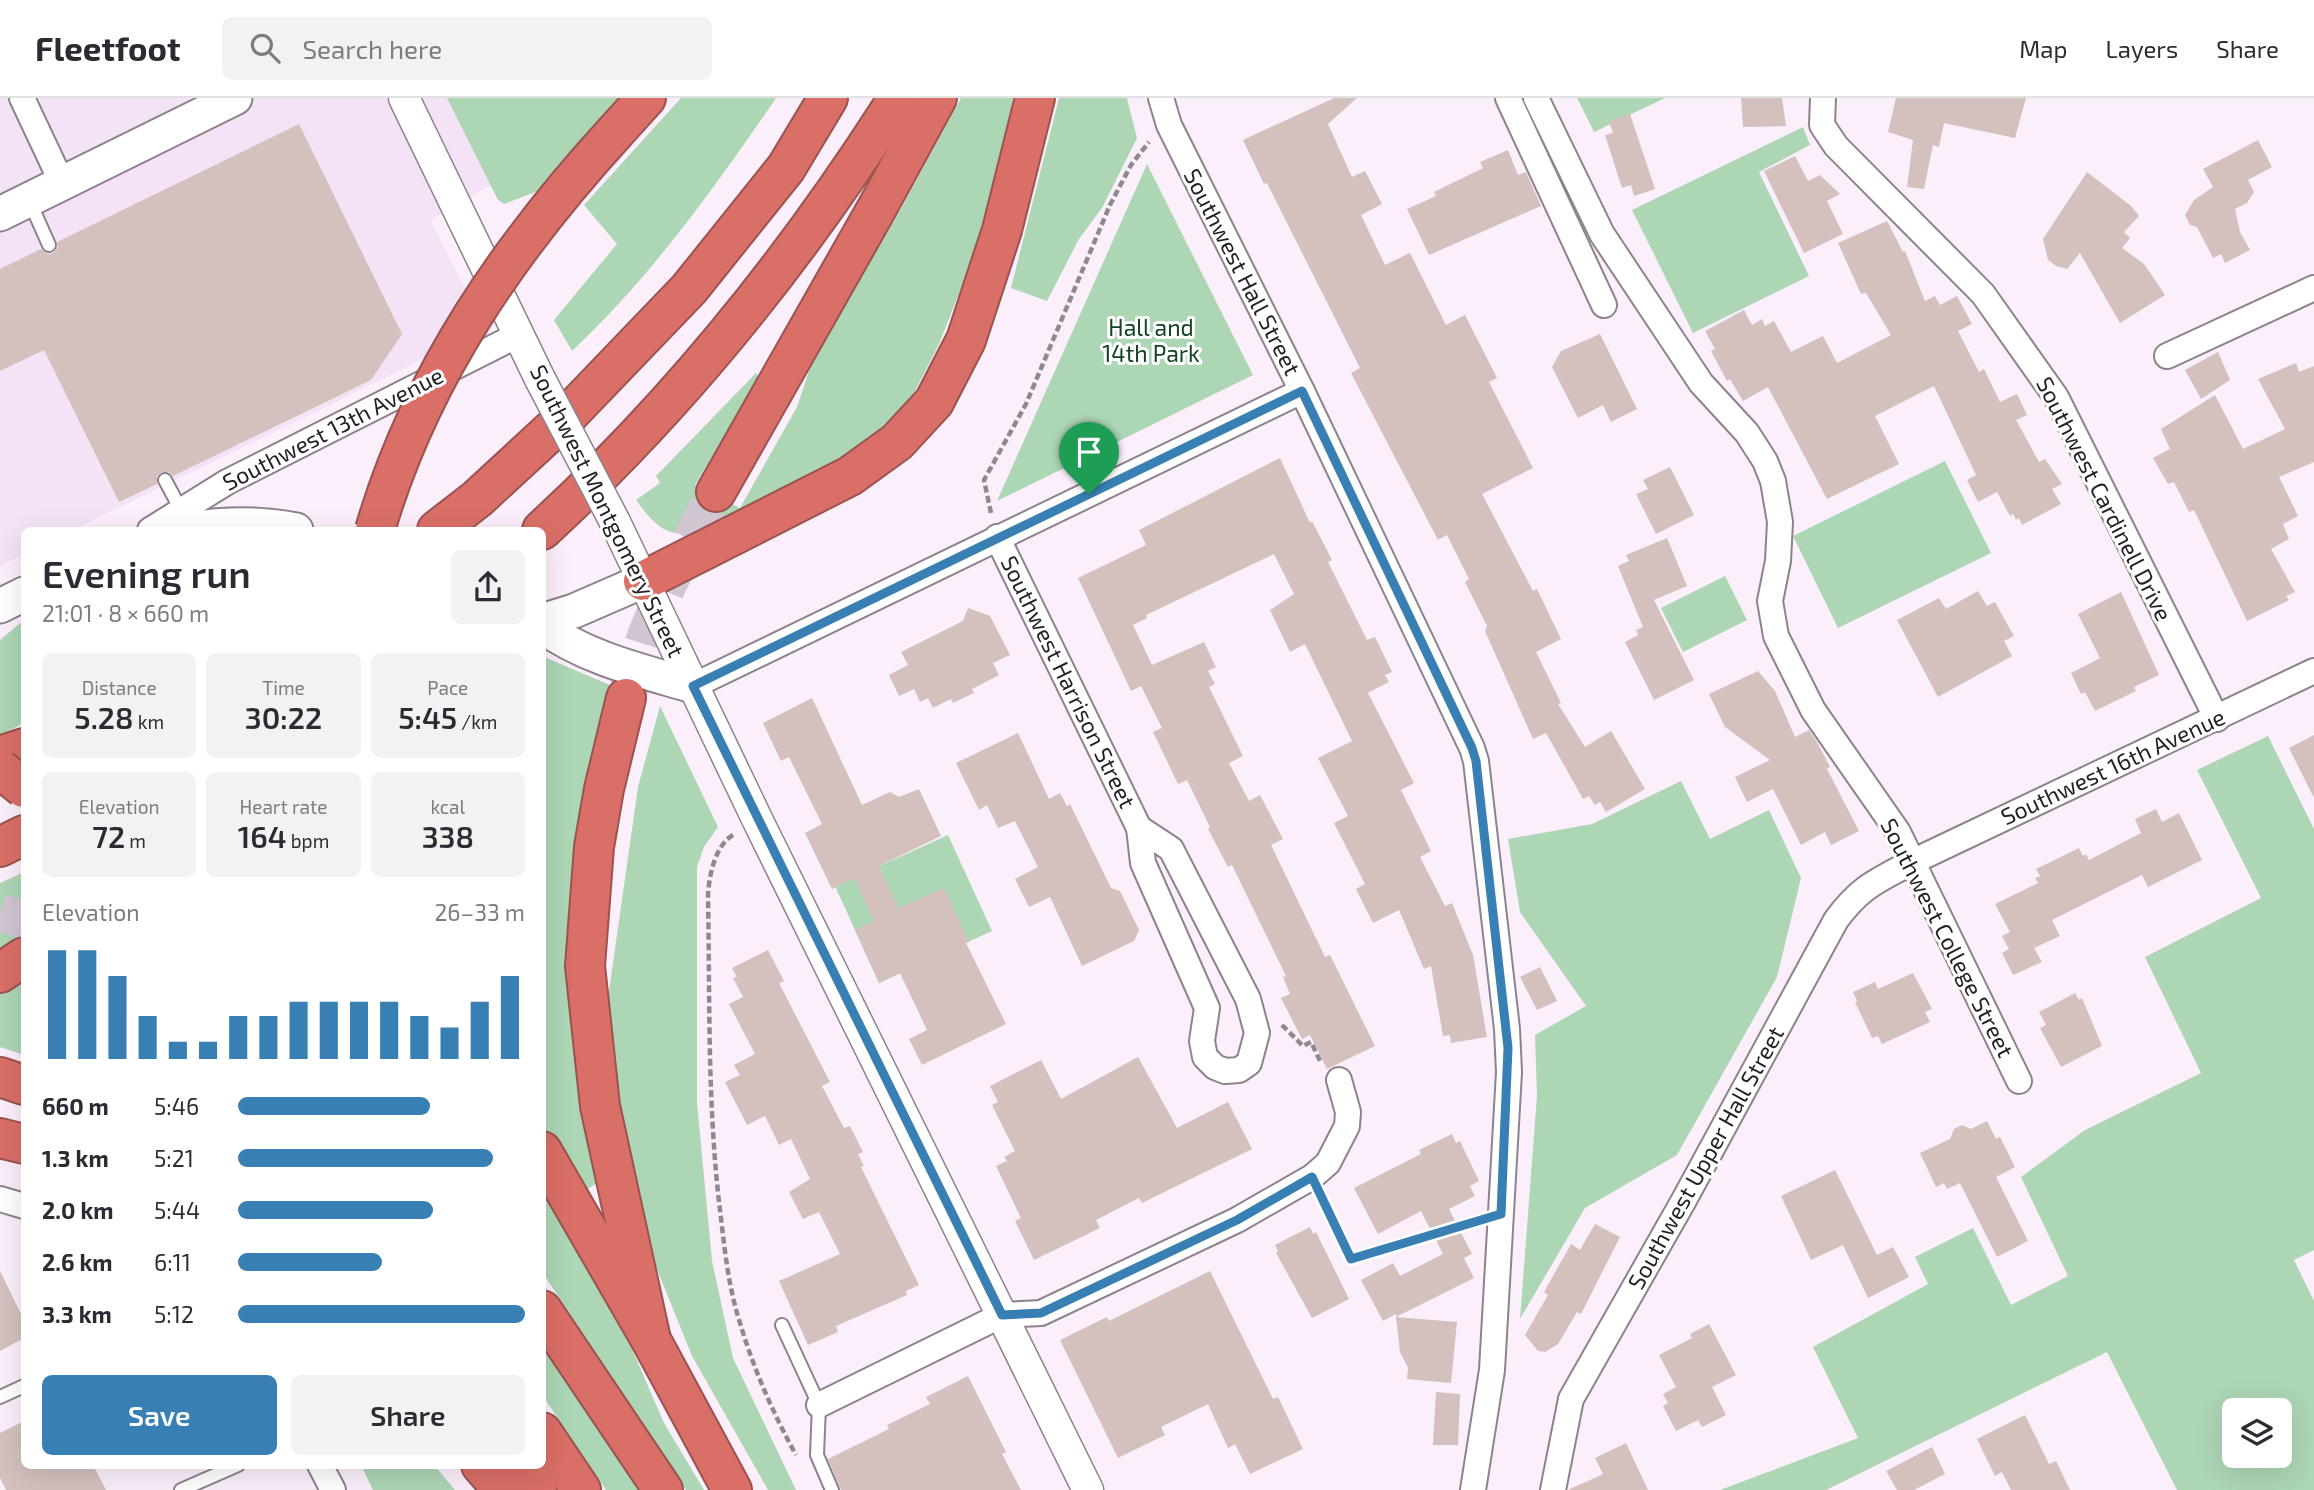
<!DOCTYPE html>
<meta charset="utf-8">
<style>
:root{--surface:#fff;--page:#f2f2f3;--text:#2b2b33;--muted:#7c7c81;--line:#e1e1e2;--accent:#387fb3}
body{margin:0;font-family:"Exo 2",sans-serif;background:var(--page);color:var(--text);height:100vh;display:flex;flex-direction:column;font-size:26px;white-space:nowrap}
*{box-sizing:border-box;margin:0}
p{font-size:23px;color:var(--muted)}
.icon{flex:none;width:38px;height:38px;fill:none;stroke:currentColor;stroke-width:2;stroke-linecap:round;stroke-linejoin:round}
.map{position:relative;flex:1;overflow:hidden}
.sheet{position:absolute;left:21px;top:429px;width:525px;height:942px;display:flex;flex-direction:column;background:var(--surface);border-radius:10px;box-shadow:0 7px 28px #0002}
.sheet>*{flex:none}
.controls{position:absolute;left:2222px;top:1300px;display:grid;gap:14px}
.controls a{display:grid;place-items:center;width:70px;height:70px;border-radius:10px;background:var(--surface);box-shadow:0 7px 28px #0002;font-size:35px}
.pin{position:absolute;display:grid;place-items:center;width:60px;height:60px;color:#fff;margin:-72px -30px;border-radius:50% 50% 50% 0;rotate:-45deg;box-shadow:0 0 7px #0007}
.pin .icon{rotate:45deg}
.round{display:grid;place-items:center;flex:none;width:74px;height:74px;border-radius:10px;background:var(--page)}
.summary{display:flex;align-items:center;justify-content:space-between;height:119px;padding:0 21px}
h1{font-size:38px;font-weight:600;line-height:52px}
.figures{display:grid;grid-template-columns:repeat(3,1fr);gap:10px;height:119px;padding:7px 21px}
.figures div{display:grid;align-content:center;border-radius:10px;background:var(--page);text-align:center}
.figures b{font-size:30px;font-weight:600}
.figures small{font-size:19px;font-weight:400}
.figures p{font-size:19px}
.chart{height:196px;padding:14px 21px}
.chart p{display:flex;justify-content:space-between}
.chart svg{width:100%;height:126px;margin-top:7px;stroke:var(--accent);stroke-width:6}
.button{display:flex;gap:14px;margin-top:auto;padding:14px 21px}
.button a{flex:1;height:80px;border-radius:10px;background:var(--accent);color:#fff;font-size:28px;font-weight:600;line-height:80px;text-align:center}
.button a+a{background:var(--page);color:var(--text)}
ul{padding:0 21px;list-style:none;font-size:23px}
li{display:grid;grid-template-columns:112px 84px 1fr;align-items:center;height:52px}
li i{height:18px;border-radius:9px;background:var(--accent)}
header{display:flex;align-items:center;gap:42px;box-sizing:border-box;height:98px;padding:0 35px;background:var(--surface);border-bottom:2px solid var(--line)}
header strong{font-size:33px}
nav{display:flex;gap:38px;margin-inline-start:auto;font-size:24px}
.search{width:490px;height:63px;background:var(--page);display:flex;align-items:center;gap:18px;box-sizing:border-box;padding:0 24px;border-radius:10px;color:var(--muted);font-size:26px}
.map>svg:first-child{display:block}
.built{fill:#f4e3f6}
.green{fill:#add6b5;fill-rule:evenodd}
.building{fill:#d4c1be}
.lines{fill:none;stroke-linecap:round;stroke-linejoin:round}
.motorway-tunnel{stroke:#d0c5d1;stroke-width:38;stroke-dasharray:38 19;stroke-linecap:butt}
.service-casing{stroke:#8d828e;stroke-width:16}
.minor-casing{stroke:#8d828e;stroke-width:28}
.tertiary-casing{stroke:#8d828e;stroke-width:33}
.secondary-casing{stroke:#8d828e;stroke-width:37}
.motorway-casing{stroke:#9a5350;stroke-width:42}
.path{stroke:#908891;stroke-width:4.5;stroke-dasharray:7 3.5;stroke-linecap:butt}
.service{stroke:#fff;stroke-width:12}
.minor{stroke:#fff;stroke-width:24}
.tertiary{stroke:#fff;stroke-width:30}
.secondary{stroke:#fff;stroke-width:33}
.motorway{stroke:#da6f67;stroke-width:38}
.tertiary-bridge-casing{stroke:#8d828e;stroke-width:33;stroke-linecap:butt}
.motorway-bridge-casing{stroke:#9a5350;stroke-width:42;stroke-linecap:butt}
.tertiary-bridge{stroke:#fff;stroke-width:30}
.motorway-bridge{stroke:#da6f67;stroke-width:38}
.route-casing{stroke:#fff;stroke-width:14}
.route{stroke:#387fb3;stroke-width:9}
.labels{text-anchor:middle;stroke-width:6;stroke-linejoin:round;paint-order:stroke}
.street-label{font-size:23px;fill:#231f24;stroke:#fff}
.park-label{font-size:23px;fill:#134222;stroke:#fff}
</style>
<header>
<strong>Fleetfoot</strong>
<div class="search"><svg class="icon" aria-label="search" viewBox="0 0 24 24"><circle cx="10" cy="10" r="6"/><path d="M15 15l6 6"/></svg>Search here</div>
<nav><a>Map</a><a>Layers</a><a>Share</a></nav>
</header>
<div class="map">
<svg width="2314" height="1392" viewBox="0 0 2314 1392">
<rect width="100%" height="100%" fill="#fbeffc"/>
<!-- built -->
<path class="built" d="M0,0H608L566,44L431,122L485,231L73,432H24V456L0,468Z"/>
<!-- green -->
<g class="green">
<path d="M447,0H621L538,93L504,106L498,102Z"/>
<path d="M681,0H776C717,87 649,181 572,253L554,222L617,146L584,107Z"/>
<path d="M961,0H1013L996,79L966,178L939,246L910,303L862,349L829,369L703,432C668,442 656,429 636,402L660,385L656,378L756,275L760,280L695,387L740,410L797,309L816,252L897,118Z"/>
<path d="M1059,0H1127L1137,40L1102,110L1079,141L1047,203L1011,190Z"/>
<path d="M1577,0H1665L1594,34Z"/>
<path d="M1803,29L1810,47L1759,74L1809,178L1693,235L1632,112Z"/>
<path d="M1147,66L1253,277L997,403Z"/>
<path d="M1945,363L1991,455L1838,530L1793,438Z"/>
<path d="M1725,478L1747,522L1683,554L1661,510Z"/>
<path d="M24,522V625L0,637V542Z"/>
<path d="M542,558L610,587C590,677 565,770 567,864C568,939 584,1011 599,1084L584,1093L543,1033Z"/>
<path d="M660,608L718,729L704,749L697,769V1005L712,1163L733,1260L796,1392H768L692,1258L652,1159L621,1025L606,914L638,689Z"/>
<path d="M2268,638L2314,731V1152L2294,1162L2314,1203V1392H2177L2107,1254L1826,1392H1720L1858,1340L1813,1249L1928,1186L1915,1159L1973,1130L2011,1207L2068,1178L2021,1079L2085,1032L2201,975L2145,859L2261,800L2197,672ZM2235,1312H2280V1358H2235Z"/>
<path d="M1681,683L1710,741L1769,712L1801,780L1777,879L1677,1057L1585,1110L1520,1221L1537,998L1535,937L1586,908L1520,814L1508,741L1592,726Z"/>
<path d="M948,737L992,833L879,885L835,788Z"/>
<path d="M24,774V835L0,851V785Z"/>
<path d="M24,879V957L0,949V895Z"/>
<path d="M542,1071L610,1200L664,1325L704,1392H686L543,1175Z"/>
<path d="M542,1238L648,1392H606L543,1298Z"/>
<path d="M361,1367H434L455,1392H373Z"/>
</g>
<!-- building -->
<g class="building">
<path d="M1334,0H1357L1328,26L1352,79L1365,73L1382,106L1361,117L1385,167L1410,155L1446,227L1465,217L1497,280L1489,284L1533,370L1482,396L1533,493L1537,491L1561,541L1536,554L1561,605L1558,606L1585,649L1611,633L1645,691L1606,714L1600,704L1595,707L1589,698L1583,701L1546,635L1533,641L1485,533L1487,528L1465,484L1469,481L1447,437L1438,442L1351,275L1360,270L1267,85L1264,86L1243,42Z"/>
<path d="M1741,0H1782L1786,28L1743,29Z"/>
<path d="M1896,0H2026L2015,40L1944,25L1939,49L1933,47L1924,91L1907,89L1913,42L1888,34Z"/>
<path d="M1630,16L1655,91L1634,98L1631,87L1622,90L1605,37L1613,35L1609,23Z"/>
<path d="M299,26L402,236L371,282L173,378L169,374H162L157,378V386L119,404L44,252L0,273V171L41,151L47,156L53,155L58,149L57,144Z"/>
<path d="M2258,42L2272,69L2248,82L2254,94L2247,105L2235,111L2240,134L2250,152L2225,165L2221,156L2213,160L2197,129L2190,127L2185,117L2194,102L2213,89L2203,71Z"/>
<path d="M1508,52L1518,77L1526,74L1541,108L1429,157L1407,111L1436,98L1434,94L1483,70L1480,64Z"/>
<path d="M1795,58L1808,83L1820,77L1840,96L1827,103L1843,136L1804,155L1764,73Z"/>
<path d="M2087,74L2131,108L2139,118L2124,134L2130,140L2122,150L2144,166L2165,197L2120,225L2080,155L2067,171L2056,168L2048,162L2043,141Z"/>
<path d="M1887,123L1903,154L1905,153L1925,203L1935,198L1940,207L1957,198L1972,226L1958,233L1979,274L1984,271L2000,304L2017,296L2027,317L2016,322L2039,364L2045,361L2062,386L2052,391L2061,406L2022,427L2019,420L2016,422L2013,416L2010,418L1997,394L1978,404L1967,382L1976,377L1934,288L1875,318L1899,366L1827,401L1768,289L1743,303L1730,281L1727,283L1711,253L1715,251L1705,233L1744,212L1752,227L1762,221L1765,228L1774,223L1791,254L1823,238L1837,265L1891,237L1866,195L1861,196L1838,145Z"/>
<path d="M1600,236L1637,311L1611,324L1603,307L1578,320L1552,269L1561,253Z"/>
<path d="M2218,254L2230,282L2201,301L2185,272Z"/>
<path d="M2296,265L2299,274L2314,268V364L2279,379L2298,418L2283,426L2289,441L2271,451L2295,494L2286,498L2289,502L2247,523L2194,412L2189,414L2174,384L2168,386L2153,360L2170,351L2161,331L2215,297L2243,351L2285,331L2258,281Z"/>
<path d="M1280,360L1310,425L1312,423L1332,462L1328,464L1367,542L1375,539L1392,574L1385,577L1389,584L1368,595L1414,685L1401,692L1431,753L1420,759L1445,808L1452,805L1473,857L1487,939L1451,945L1450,937L1443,938L1431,868L1424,871L1399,812L1373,825L1356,791L1365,786L1334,725L1348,718L1318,660L1352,643L1305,546L1290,554L1270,512L1294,496L1274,456L1146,517L1147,520L1133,527L1152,567L1204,544L1216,569L1208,573L1215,586L1209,589L1243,658L1229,665L1249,703L1260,697L1283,741L1271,747L1325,859L1330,857L1375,948L1327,971L1310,937L1302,941L1281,900L1290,896L1283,879L1286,878L1232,767L1228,769L1208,731L1210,729L1187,682L1178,686L1153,634L1162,630L1141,588L1131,593L1078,480L1146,447L1139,432Z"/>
<path d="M1670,369L1694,417L1656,436L1636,396L1648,391L1643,382Z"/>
<path d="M1667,440L1687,488L1654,502L1694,582L1654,602L1625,544L1638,537L1636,532L1643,529L1618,468L1629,463L1626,457Z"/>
<path d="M1978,493L1987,508L1995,504L2014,538L2004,543L2012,558L1938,599L1897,522L1939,500L1946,511Z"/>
<path d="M2121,494L2159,577L2134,589L2136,593L2095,613L2085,594L2081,596L2071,575L2100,560L2078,516Z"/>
<path d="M968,510L990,518L1010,557L993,565L999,577L972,591L974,595L953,605L951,601L933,610L928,600L920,604L914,591L899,598L889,577L908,567L901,554L963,523Z"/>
<path d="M1758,573L1775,593L1795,639L1809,632L1817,644L1830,669L1827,671L1859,733L1831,747L1825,734L1801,747L1773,691L1747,704L1735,679L1770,662L1725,629L1709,596Z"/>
<path d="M812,600L862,707L890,694L899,699L919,691L941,738L879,768L898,810L944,790L969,844L966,845L1006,926L922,967L909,941L927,932L900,875L879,885L855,832L874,823L854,780L832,791L805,735L822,726L789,659L781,663L763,625Z"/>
<path d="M1018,635L1049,701L1060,695L1067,708L1070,706L1111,790L1120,793L1139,832L1134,843L1082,868L1050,799L1029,809L1015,781L1038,769L1015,723L998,730L987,707L979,712L956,665Z"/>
<path d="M2314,637V700L2289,650Z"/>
<path d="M2156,711L2162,724L2179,715L2202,762L2148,789L2142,777L2052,822L2060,838L2034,850L2042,864L2013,877L2002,855L2009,851L2002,838L2010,834L1995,806L2038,785L2035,780L2040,778L2036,771L2079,750L2083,758L2086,756L2089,762L2141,735L2135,721Z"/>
<path d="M768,852L784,883L779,885L830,984L822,988L844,1030L850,1028L863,1054L858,1056L864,1068L861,1069L919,1187L906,1193L907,1197L836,1228L838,1234L808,1247L779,1183L840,1156L819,1114L803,1121L789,1094L810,1081L791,1041L779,1047L765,1018L747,1027L725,984L740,977L734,967L755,956L729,906L743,899L733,880L737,879L732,870Z"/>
<path d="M1540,869L1557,903L1537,912L1520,879Z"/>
<path d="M1913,875L1932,911L1925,914L1930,924L1882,946L1878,938L1872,940L1855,904L1857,903L1853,894L1875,884L1878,891Z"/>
<path d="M2075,895L2079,902L2082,900L2102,948L2061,969L2040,930L2046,927L2039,914Z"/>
<path d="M1138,959L1177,1030L1228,1004L1252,1051L1142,1105L1139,1100L1096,1122L1100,1130L1034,1162L1015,1123L1021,1120L996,1068L1007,1063L1004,1059L1015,1053L992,1007L998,1004L990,988L1041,962L1061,1001Z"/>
<path d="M1987,1023L1996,1041L2000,1039L2015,1069L1996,1079L2028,1143L1997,1159L1960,1085L1947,1091L1944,1085L1936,1089L1920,1055L1950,1041L1954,1031L1962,1027L1971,1031Z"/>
<path d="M1452,1036L1456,1045L1460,1043L1479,1083L1470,1088L1475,1098L1449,1111L1472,1156L1464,1160L1474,1180L1396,1219V1216L1383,1223L1361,1182L1393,1165L1400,1178L1443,1156L1421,1113L1378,1136L1354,1090L1421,1056L1419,1052Z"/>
<path d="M1835,1072L1877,1157L1893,1149L1909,1179L1868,1200L1843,1147L1811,1162L1781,1098Z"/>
<path d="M1595,1126L1620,1139L1581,1216L1577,1214L1558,1246L1545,1254L1538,1253L1525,1237L1548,1197L1544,1194L1571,1146L1580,1152Z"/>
<path d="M1310,1129L1313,1136L1316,1134L1349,1201L1312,1220L1276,1155L1278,1153L1275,1147Z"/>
<path d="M0,1173L24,1222V1240L0,1253Z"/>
<path d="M1210,1173L1273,1301L1278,1299L1303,1351L1250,1376L1235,1346L1228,1350L1208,1306L1161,1329L1165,1337L1118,1360L1060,1242L1107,1219L1109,1223Z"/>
<path d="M1396,1219L1457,1224L1451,1285L1407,1281L1408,1270L1400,1254Z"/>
<path d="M1709,1226L1736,1277L1712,1289L1726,1317L1702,1329L1698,1322L1676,1333L1663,1308L1668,1305L1663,1296L1676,1289L1659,1257L1692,1240L1690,1236Z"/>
<path d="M968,1278L1006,1354L1002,1356L1021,1392H841L828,1361L889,1331L887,1327L930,1306L926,1299Z"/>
<path d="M1436,1294L1460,1296L1458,1347H1433Z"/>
<path d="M2025,1317L2049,1366L2056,1363L2070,1392H2011L2002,1374L1995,1378L1977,1341Z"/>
<path d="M24,1323V1367H93L106,1392H6L0,1380V1335Z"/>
<path d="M1626,1345L1648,1392H1568L1603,1376L1595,1360Z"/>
<path d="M1932,1349L1945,1376L1914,1392H1897L1886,1373Z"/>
</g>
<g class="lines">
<!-- motorway-tunnel -->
<g class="motorway-tunnel">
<path d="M626,600L646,538L668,486L716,394"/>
<path d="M0,815L24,822"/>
</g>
<defs>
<g id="service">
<path d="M29,102L49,147"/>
<path d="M165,382L181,412"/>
<path d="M782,1227L819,1307L817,1357L832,1392"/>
<path d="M0,1299L24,1288"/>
<path d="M181,1392L238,1367"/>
</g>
<g id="minor">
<path d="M22,0L62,85"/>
<path d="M1161,0L1169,27L1302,293L1472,650L1476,663L1507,931L1509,974L1492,1272L1473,1392"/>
<path d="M1508,0L1604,207"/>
<path d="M1536,0L1602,136L1701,285L1747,335L1765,363L1773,383L1780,424L1778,463L1770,503L1776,538L1813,612L1898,734L2019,983"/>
<path d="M1823,0L1822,27L1836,48L1983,196L2056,299L2217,621"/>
<path d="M2167,258L2314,190"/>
<path d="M150,432L227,384L520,236"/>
<path d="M997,439L1139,730"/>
<path d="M693,588L1302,293"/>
<path d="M1139,730L1171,751L1248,901L1257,935L1249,965L1239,972L1225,973L1215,969L1205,959L1202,943L1207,910L1143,765Z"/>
<path d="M0,1101L24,1108"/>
<path d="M819,1307L1002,1217L1041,1215L1237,1122L1312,1079L1328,1065L1347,1028L1348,1014L1339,982"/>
<path d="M320,1367L333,1392"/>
<path d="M1553,1392L1571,1301L1684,1102L1836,822C1861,788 1877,783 1912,764L2314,573"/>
</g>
<g id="tertiary">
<path d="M404,0L540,281"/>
<path d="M615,424L757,721L1088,1392"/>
</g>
<g id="secondary">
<path d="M0,116L235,0"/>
<path d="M185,432C220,425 261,425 296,432"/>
<path d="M0,508L24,496"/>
<path d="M542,523L574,513L643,483"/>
<path d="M542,528C585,560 642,573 693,588"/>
</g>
<g id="motorway">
<path d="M617,32L646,0"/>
<path d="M716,394L877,110L937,0"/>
<path d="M437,432L477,401L568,317L689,191L786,70L828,0"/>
<path d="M542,432C680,305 797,159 898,0"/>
<path d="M643,483L850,378L897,344L934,304L966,242L1002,132L1035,0"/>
<path d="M626,600L604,691L594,749L585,868L600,1008L651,1242"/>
<path d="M0,658L24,650"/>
<path d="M0,749L24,737"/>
<path d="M0,875L24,859"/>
<path d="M0,979L24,987"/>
<path d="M0,1040L24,1046"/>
<path d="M542,1053L651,1242L732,1392"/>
<path d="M542,1212L663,1392"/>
<path d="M542,1334L581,1392"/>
<path d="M481,1367L503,1392"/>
<path d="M519,1367L537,1392"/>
</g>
</defs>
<!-- service casing -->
<use href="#service" class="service-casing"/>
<!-- minor casing -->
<use href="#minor" class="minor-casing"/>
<!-- tertiary casing -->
<use href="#tertiary" class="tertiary-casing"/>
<!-- secondary casing -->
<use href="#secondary" class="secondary-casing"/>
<!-- motorway casing -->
<use href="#motorway" class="motorway-casing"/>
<!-- path -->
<g class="path">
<path d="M991,415L984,382L1026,306L1110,107L1131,67L1149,44"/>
<path d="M733,737C715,748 710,775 708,795C710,903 707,1012 721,1120C725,1155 729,1191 740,1225C754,1272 773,1315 796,1357"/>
<path d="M1282,927L1303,948L1311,944L1321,965"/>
<path d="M1323,1102L1351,1161L1475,1124"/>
</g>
<!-- service -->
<use href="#service" class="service"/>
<!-- minor -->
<use href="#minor" class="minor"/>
<!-- tertiary -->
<use href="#tertiary" class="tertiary"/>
<!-- secondary -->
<use href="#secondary" class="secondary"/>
<!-- motorway -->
<use href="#motorway" class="motorway"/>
<defs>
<path id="tertiary-bridge" d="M540,281L615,424"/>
<g id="motorway-bridge">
<path d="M375,432C420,278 509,150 617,32"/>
<path d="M0,671L24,690"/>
</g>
</defs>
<!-- tertiary-bridge casing -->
<use href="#tertiary-bridge" class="tertiary-bridge-casing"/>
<!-- motorway-bridge casing -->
<use href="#motorway-bridge" class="motorway-bridge-casing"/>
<!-- tertiary-bridge -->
<use href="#tertiary-bridge" class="tertiary-bridge"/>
<!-- motorway-bridge -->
<use href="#motorway-bridge" class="motorway-bridge"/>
</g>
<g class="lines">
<defs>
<path id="route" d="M1302,293L1472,650L1476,663L1508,950L1501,1116L1351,1161L1312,1079L1237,1122L1041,1215L1002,1217L693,588Z"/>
</defs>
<!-- route casing -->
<use href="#route" class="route-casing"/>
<!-- route -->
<use href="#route" class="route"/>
</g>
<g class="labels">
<!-- street labels -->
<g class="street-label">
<text transform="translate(1242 174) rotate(63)" y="8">Southwest Hall Street</text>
<text transform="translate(333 331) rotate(-27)" y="8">Southwest 13th Avenue</text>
<text transform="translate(2104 401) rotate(63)" y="8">Southwest Cardinell Drive</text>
<text transform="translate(607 413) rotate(64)" y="8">Southwest Montgomery Street</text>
<text transform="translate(1068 584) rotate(64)" y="8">Southwest Harrison Street</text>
<text transform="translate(2113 669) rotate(-25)" y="8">Southwest 16th Avenue</text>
<text transform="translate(1947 840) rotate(63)" y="8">Southwest College Street</text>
<text transform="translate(1706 1060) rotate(-61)" y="8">Southwest Upper Hall Street</text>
</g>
<!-- park labels -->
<g class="park-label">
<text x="1151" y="238">Hall and<tspan x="1151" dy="26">14th Park</tspan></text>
</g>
</g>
</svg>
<div class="controls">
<a><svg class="icon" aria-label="layers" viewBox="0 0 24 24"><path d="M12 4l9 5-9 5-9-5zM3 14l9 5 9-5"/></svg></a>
</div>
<div class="pin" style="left:1089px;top:396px;background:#1e9e55"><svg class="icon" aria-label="arrive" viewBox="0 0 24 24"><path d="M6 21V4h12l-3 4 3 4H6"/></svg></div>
<section class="sheet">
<div class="summary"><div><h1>Evening run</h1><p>21:01 · 8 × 660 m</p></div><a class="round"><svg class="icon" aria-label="share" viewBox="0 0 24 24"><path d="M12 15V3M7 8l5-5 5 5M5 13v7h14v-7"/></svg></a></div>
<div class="figures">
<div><p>Distance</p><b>5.28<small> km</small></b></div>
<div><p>Time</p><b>30:22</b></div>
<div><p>Pace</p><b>5:45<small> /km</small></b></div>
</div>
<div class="figures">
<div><p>Elevation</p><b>72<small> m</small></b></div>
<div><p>Heart rate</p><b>164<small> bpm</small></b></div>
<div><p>kcal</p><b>338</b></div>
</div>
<div class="chart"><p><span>Elevation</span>26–33 m</p>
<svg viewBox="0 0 160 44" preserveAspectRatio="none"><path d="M5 44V6M15 44V6M25 44V15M35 44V29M45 44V38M55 44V38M65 44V29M75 44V29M85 44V24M95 44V24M105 44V24M115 44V24M125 44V29M135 44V33M145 44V24M155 44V15"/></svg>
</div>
<ul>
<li><b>660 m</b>5:46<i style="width:67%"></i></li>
<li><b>1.3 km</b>5:21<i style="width:89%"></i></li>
<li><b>2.0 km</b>5:44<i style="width:68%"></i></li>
<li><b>2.6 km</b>6:11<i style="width:50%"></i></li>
<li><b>3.3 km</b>5:12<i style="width:100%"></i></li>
</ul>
<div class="button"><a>Save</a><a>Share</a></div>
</section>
</div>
